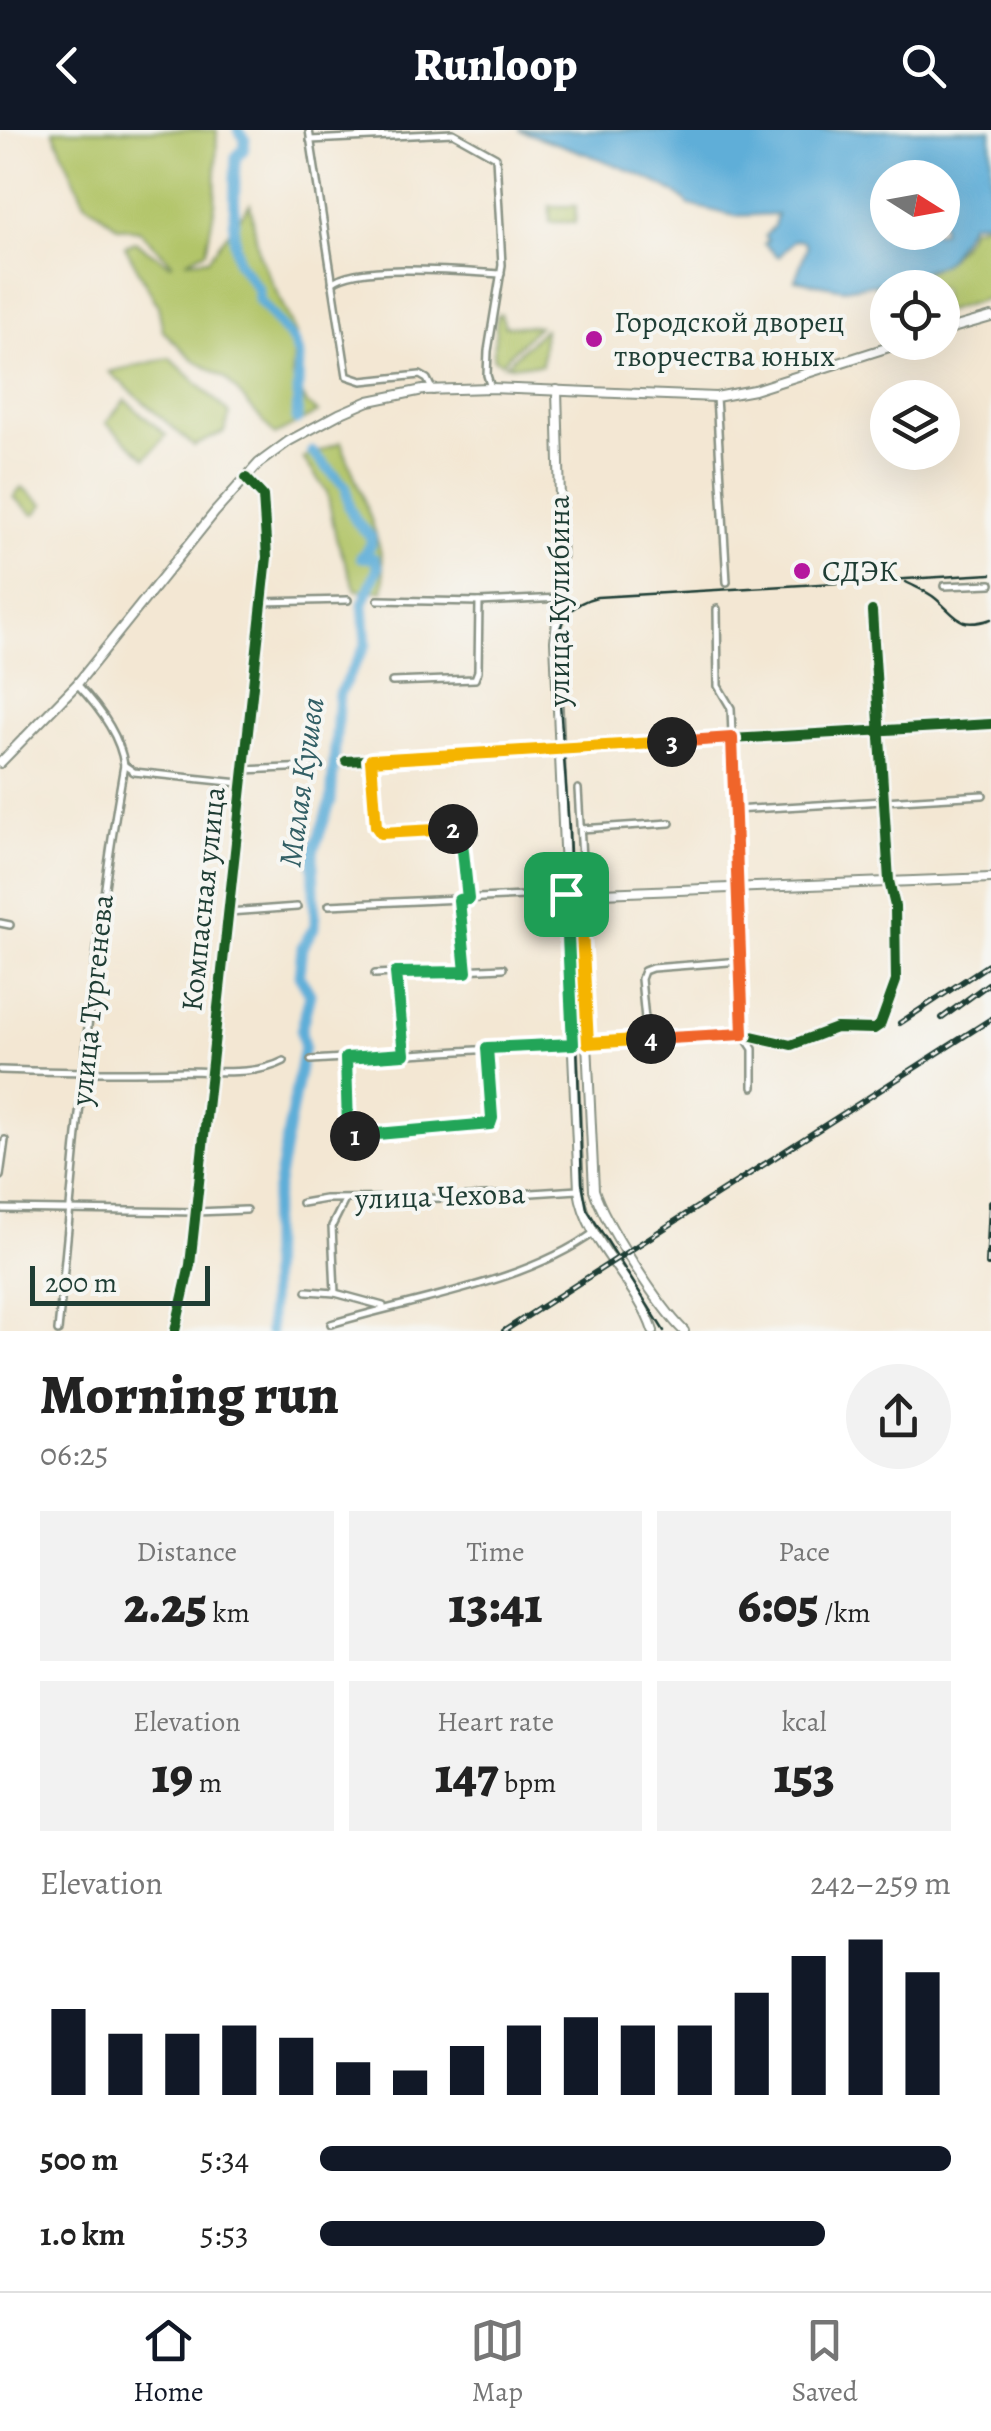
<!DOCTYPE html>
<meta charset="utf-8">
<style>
:root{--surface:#fff;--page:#f2f2f2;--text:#222;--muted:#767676;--line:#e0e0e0;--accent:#111827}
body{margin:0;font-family:Alegreya,serif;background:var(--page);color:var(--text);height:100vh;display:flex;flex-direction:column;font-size:38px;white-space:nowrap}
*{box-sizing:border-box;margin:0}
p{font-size:32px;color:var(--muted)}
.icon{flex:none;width:55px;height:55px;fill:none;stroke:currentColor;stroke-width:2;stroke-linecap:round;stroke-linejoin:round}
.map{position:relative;height:1201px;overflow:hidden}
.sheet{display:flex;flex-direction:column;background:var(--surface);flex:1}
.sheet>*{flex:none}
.needle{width:65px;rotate:101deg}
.buttons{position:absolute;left:870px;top:30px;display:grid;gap:20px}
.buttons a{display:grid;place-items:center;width:90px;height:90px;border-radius:50%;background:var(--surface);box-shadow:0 10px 40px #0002;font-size:50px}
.scale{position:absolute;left:30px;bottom:25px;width:180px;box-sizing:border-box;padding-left:10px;border:5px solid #1f3d34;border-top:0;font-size:28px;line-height:35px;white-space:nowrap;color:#1f3d34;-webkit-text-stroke:8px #f6f6f2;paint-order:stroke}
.pin{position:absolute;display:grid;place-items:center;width:85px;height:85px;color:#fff;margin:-42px;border-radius:20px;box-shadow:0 5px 15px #0006}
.km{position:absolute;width:50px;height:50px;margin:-25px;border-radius:50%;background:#222;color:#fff;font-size:28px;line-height:50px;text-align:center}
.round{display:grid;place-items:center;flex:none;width:105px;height:105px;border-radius:52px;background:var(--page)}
.summary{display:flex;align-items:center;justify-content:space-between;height:170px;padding:0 40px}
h1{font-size:55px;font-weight:800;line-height:75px}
.stats{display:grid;grid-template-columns:repeat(3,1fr);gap:15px;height:170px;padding:10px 40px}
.stats div{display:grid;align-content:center;border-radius:0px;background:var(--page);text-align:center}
.stats b{font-size:50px;font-weight:800}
.stats small{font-size:28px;font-weight:400}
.stats p{font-size:28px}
.chart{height:280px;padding:20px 40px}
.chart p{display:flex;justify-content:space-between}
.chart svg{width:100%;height:180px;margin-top:10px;stroke:var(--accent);stroke-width:6}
ul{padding:0 40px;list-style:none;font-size:32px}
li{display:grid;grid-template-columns:160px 120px 1fr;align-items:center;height:75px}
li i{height:25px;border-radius:12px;background:var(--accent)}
header{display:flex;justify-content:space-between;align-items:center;height:130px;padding:0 40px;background:var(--accent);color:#fff;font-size:45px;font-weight:800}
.menu{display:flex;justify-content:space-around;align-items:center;height:140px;border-top:2px solid var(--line);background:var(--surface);font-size:28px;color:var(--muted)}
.menu a{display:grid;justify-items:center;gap:5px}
.menu .active{color:var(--accent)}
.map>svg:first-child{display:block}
.green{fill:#b2c569;stroke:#68814e;stroke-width:2.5}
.water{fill:#5eaed8;stroke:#3e7686;stroke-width:2.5;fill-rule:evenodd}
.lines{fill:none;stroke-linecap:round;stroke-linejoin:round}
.river{stroke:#5eaed8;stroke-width:11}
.street-casing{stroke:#899284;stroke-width:10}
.secondary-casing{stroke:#899284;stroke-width:12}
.street{stroke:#fff;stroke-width:5}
.secondary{stroke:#fff;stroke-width:8}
.tram{stroke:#1f3d34;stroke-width:2.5}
.rail-casing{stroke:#1f3d34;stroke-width:6}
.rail{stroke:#f6f6f2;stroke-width:2.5;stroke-dasharray:8;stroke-linecap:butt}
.cycleway-casing{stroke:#f6f6f2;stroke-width:16}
.cycleway{stroke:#1b5e20;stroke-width:10}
.split-1-casing{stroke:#fff;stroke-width:20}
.split-2-casing{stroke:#fff;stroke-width:20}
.split-3-casing{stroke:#fff;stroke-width:20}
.split-4-casing{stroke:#fff;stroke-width:20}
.split-5-casing{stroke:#fff;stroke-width:20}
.split-1{stroke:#22a559;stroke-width:12}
.split-2{stroke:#22a559;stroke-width:12}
.split-3{stroke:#f5b400;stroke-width:12}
.split-4{stroke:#f0652b;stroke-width:12}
.split-5{stroke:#f5b400;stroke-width:12}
.poi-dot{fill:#b5179e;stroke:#f6f6f2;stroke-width:4}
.labels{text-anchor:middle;stroke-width:8;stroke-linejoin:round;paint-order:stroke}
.poi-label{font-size:30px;fill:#1f3d34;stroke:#f6f6f2;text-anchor:start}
.street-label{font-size:30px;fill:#1f3d34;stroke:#f6f6f2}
.water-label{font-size:32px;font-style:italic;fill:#325f65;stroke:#f6f6f2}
</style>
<header><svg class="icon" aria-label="back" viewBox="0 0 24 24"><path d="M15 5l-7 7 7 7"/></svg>Runloop<svg class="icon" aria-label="search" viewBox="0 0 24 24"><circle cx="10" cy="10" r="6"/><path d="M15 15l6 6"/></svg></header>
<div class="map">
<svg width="991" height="1201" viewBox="0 0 991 1201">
<rect width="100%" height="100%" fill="#f6f6f2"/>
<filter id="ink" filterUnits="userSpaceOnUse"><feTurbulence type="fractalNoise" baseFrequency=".01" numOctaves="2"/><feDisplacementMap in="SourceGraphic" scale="20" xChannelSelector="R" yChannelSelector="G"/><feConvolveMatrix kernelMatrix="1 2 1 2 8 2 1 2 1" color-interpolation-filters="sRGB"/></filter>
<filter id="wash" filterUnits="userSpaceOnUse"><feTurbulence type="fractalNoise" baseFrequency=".0048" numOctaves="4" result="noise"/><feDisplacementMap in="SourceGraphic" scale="40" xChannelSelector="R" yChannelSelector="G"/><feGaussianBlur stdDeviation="2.25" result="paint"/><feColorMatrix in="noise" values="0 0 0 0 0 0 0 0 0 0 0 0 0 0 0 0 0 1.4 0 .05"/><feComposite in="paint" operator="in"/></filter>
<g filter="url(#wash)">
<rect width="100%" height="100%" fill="#f3e7d3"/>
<!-- green -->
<g class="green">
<path d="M53,0H217L215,75L206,121L186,131L208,129L250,74L259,124L296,204L292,246L307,274L318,282L275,305L226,249L193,229L163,201L158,176L125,116L136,112L169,134L172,133L139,100L118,97L84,71Z"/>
<path d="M550,76H576L575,92H550Z"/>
<path d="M991,92V167L943,182L942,158H888L887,200L884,201L876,156C916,148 953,137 971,98Z"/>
<path d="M501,184L505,196H538L501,233L493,228L497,185Z"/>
<path d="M544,199L542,235H505Z"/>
<path d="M170,228L230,284L224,302L194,316L109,242Z"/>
<path d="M125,270L166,305L146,328L106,293Z"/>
<path d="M341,312C354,348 391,425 383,461L356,460L336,408L327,362L303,328Z"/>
<path d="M22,357L44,374L37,383L33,384L14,367Z"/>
</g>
<!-- water -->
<path class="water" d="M519,0H991V90L971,93L948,129L940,135L893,151L844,159L795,150L807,117L804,111L794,110L779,127L764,114L768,111L765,106L774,96L777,84L735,86L689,75C672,50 553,13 519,0ZM888,48H942V102H888Z"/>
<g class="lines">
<!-- river -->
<g class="river">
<path d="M238,0L245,9L244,19L236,27L235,44L234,106L238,132L258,159L259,170L293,211L299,226L297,290"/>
<path d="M270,1201L271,1091L304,916L301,901L310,864L299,845L302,817L315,796L313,722L331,671L339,564L366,514L363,474L378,437L374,428L361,427L371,415V407L356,391L349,377L346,357L312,322"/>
</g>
</g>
</g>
<g filter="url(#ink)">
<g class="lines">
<defs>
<g id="street">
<path d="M309,0L347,246L362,251L420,245L427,249L433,261"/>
<path d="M310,10L453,3L496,27L502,135L488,221L487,245L491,258"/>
<path d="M332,153C355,132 467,142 501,144"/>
<path d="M716,267L727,452"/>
<path d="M944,456L991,454"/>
<path d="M378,470L479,472L561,468"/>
<path d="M261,472L348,470"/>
<path d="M717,479L718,556L731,578L743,904L753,919V957"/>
<path d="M392,552L475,549L478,541L479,472"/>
<path d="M371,629L377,700L384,704L460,700L468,769"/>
<path d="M346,631L991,594"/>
<path d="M124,635L134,642L240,653"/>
<path d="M242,640L310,637"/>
<path d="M578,659L584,763"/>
<path d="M734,680L983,665"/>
<path d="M581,699L670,693"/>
<path d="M461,702L475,701"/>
<path d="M459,770L466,842"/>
<path d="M329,775L567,764"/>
<path d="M228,782L297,777"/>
<path d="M0,793L10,795"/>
<path d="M396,843L404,924"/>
<path d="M375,844L503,838"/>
<path d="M647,909L641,849L644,841L652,838L741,831"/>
<path d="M588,913L743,904L791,915L836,898L874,899L880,895L896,851L895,776L889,751L872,481"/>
<path d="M345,929L348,999L354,1006L489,994L492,987L487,918"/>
<path d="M311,930L573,914"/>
<path d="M0,940C62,942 123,943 185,941C217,941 255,946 284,931"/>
<path d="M0,1046L5,1010"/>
<path d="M345,1070L332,1096L335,1163L383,1176"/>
<path d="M302,1073L325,1069L455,1068L578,1060"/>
<path d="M0,1079L196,1082L246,1080"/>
<path d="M307,1161L335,1163"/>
<path d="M331,1194C416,1168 523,1154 595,1102"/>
<path d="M58,1201C77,1012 91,822 124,635C120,605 97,575 77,554"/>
<path d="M175,1201L190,1135L267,427L263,366L246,348"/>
</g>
<g id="secondary">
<path d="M942,201L991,187"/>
<path d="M557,260L562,442L555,511L579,1060C586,1113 637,1151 653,1201"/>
<path d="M0,633L77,554L215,382L259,333L289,311L339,284L369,271L423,260L491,258L716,267L754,260L905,212"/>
<path d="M576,764L991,748"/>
<path d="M580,764L594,1060C604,1092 659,1177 684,1201"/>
</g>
</defs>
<!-- street casing -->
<use href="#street" class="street-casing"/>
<!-- secondary casing -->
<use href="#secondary" class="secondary-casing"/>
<!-- street -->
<use href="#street" class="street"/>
<!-- secondary -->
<use href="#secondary" class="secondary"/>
<!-- tram -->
<g class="tram">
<path d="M906,452C915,457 927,461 935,468C957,486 958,500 991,489"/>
<path d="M664,1201L587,1079L582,1053L569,697L556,518C558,491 570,473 597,467L991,444"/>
</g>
<defs>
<g id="rail">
<path d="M942,888L991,852"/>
<path d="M900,893L991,833"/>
<path d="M988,1134L991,1072"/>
<path d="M504,1201L991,889"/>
</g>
</defs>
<!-- rail casing -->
<use href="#rail" class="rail-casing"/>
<!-- rail -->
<use href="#rail" class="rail"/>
<defs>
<g id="cycleway">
<path d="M346,631L991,594"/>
<path d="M587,913L743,904L791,915L836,898L874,899L880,895L896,851L895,776L889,751L872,481"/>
<path d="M175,1201L190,1135L267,427L263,366L246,348"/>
</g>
</defs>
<!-- cycleway casing -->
<use href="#cycleway" class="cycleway-casing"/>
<!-- cycleway -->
<use href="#cycleway" class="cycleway"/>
</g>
</g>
<g class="lines" filter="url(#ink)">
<defs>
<path id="split-1" d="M355,1006L490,994L492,988L487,918L573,914L566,764"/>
<path id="split-2" d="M355,1006L348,998L346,928L404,924L396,843L466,842L459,770L468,769L461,702L453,699"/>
<path id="split-3" d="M453,699L381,703L376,696L371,630L672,612"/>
<path id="split-4" d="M651,909L743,904L732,608L672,612"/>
<path id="split-5" d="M566,764H580L588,913L651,909"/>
</defs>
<!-- split-1 casing -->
<use href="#split-1" class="split-1-casing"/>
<!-- split-2 casing -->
<use href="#split-2" class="split-2-casing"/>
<!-- split-3 casing -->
<use href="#split-3" class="split-3-casing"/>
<!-- split-4 casing -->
<use href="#split-4" class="split-4-casing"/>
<!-- split-5 casing -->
<use href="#split-5" class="split-5-casing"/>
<!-- split-1 -->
<use href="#split-1" class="split-1"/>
<!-- split-2 -->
<use href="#split-2" class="split-2"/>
<!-- split-3 -->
<use href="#split-3" class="split-3"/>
<!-- split-4 -->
<use href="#split-4" class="split-4"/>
<!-- split-5 -->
<use href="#split-5" class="split-5"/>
</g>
<!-- markers -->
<g class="poi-dot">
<circle cx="594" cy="209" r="10"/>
<circle cx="802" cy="441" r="10"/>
</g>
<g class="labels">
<!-- poi labels -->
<g class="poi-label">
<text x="614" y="202">Городской дворец<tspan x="614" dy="34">творчества юных</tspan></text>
<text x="822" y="451">СДЭК</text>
</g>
<!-- street labels -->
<g class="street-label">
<text transform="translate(559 471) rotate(-90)" y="10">улица Кулибина</text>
<text transform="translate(203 769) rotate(-84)" y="10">Компасная улица</text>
<text transform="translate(92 870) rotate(-84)" y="10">улица Тургенева</text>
<text transform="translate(440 1066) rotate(-2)" y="10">улица Чехова</text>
</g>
<!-- water labels -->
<g class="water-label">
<text transform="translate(301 652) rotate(-82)" y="11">Малая Кушва</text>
</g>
</g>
</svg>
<div class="buttons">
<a><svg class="needle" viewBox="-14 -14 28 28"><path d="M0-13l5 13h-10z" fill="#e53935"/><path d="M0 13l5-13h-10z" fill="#767676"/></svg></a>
<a><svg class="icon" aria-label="locate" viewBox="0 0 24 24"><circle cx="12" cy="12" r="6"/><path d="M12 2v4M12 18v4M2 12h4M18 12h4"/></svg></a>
<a><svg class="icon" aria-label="layers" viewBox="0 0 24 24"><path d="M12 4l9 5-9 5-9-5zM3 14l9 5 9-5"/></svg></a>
</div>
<div class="scale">200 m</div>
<div class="pin" style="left:566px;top:764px;background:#1e9e55"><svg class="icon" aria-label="arrive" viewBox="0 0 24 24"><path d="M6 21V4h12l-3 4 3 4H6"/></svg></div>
<b class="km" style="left:355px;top:1006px">1</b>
<b class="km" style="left:453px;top:699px">2</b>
<b class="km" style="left:672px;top:612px">3</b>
<b class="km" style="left:651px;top:909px">4</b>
</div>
<section class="sheet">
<div class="summary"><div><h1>Morning run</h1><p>06:25</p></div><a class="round"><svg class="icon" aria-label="share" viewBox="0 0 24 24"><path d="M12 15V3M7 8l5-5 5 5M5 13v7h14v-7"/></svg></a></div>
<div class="stats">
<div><p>Distance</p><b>2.25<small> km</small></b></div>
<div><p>Time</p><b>13:41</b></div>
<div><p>Pace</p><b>6:05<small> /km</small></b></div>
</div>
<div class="stats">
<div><p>Elevation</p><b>19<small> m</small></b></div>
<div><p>Heart rate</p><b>147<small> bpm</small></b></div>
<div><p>kcal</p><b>153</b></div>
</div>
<div class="chart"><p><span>Elevation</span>242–259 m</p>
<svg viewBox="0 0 160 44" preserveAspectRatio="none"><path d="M5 44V23M15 44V29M25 44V29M35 44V27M45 44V30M55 44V36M65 44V38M75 44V32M85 44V27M95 44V25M105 44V27M115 44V27M125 44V19M135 44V10M145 44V6M155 44V14"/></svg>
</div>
<ul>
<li><b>500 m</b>5:34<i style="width:100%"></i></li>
<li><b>1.0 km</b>5:53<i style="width:80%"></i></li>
</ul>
</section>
<nav class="menu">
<a class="active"><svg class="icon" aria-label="home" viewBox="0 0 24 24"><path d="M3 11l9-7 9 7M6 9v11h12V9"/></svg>Home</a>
<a><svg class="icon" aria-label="map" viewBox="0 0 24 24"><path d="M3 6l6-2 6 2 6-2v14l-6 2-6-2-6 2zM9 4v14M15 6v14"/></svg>Map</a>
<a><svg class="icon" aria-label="saved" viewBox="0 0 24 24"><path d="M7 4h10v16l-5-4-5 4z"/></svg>Saved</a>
</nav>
